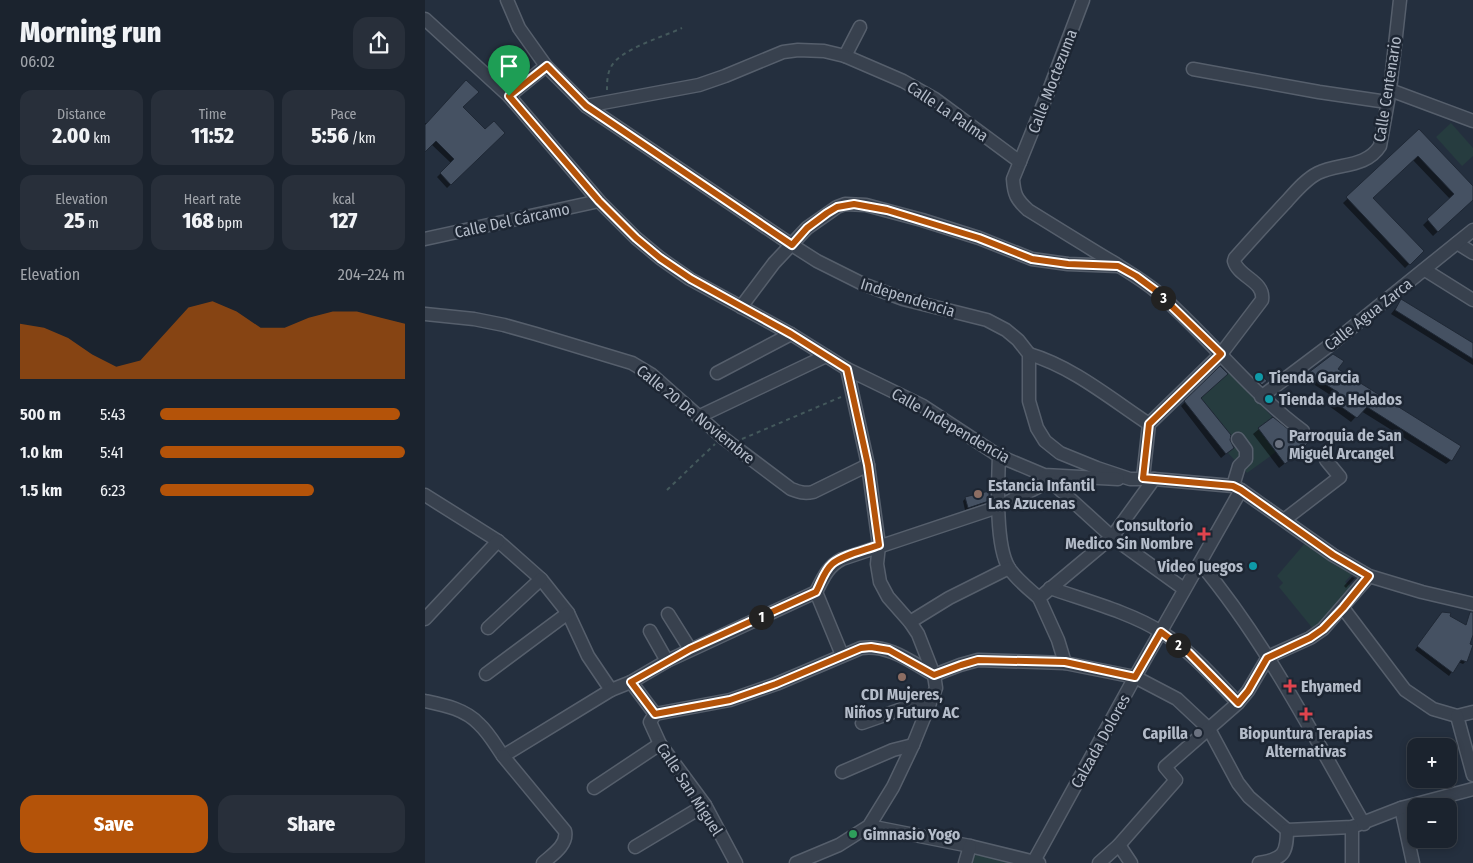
<!DOCTYPE html>
<meta charset="utf-8">
<style>
:root{--surface:#1b232e;--page:#282f3a;--text:#f1f3f6;--muted:#a0a4aa;--line:#39404a;--accent:#b45309}
body{margin:0;font-family:"Fira Sans Condensed",sans-serif;background:var(--page);color:var(--text);height:100vh;display:flex;flex-direction:column;font-size:19px;white-space:nowrap}
*{box-sizing:border-box;margin:0}
p{font-size:16px;color:var(--muted)}
.icon{flex:none;width:28px;height:28px;fill:none;stroke:currentColor;stroke-width:2;stroke-linecap:round;stroke-linejoin:round}
.map{position:relative;flex:1;overflow:hidden}
.side{display:flex;flex-direction:column;background:var(--surface);width:425px}
.side>*{flex:none}
.controls{position:absolute;left:982px;top:738px;display:grid;gap:10px}
.controls a{display:grid;place-items:center;width:50px;height:50px;border-radius:10px;background:var(--surface);box-shadow:0 2px 8px #0003,0 0 0 1px var(--line);font-size:25px}
.pin{position:absolute;display:grid;place-items:center;width:42px;height:42px;color:#fff;margin:-51px -21px;border-radius:50% 50% 50% 0;rotate:-45deg;box-shadow:0 0 5px #0007}
.pin .icon{rotate:45deg}
.km{position:absolute;width:25px;height:25px;margin:-12px;border-radius:50%;background:#222;color:#fff;font-size:14px;line-height:25px;text-align:center}
.round{display:grid;place-items:center;flex:none;width:52px;height:52px;border-radius:15px;background:var(--page)}
.overview{display:flex;align-items:center;justify-content:space-between;height:85px;padding:0 20px}
h1{font-size:28px;font-weight:800;line-height:38px}
.metrics{display:grid;grid-template-columns:repeat(3,1fr);gap:8px;height:85px;padding:5px 20px}
.metrics div{display:grid;align-content:center;border-radius:12px;background:var(--page);text-align:center}
.metrics b{font-size:21px;font-weight:800}
.metrics small{font-size:14px;font-weight:400}
.metrics p{font-size:14px}
.chart{height:140px;padding:10px 20px}
.chart p{display:flex;justify-content:space-between}
.chart svg{width:100%;height:90px;margin-top:5px;fill:var(--accent);opacity:.7}
.action{display:flex;gap:10px;margin-top:auto;padding:10px 20px}
.action a{flex:1;height:58px;border-radius:15px;background:var(--accent);color:#fff;font-size:20px;font-weight:800;line-height:58px;text-align:center}
.action a+a{background:var(--page);color:var(--text)}
ul{padding:0 20px;list-style:none;font-size:16px}
li{display:grid;grid-template-columns:80px 60px 1fr;align-items:center;height:38px}
li i{height:12px;border-radius:6px;background:var(--accent)}
main{display:flex;flex:1;min-height:0}
.map>svg:first-child{display:block}
.green{fill:#263c3f}
.shadow{fill:#0007}
.building{fill:#455162;stroke:#1f2835}
.lines{fill:none;stroke-linecap:round;stroke-linejoin:round}
.minor-casing{stroke:#565f6c;stroke-width:15}
.path{stroke:#44595c;stroke-width:2;stroke-dasharray:4 4;stroke-linecap:butt}
.minor{stroke:#38414e;stroke-width:12}
.route-casing{stroke:#fff;stroke-width:10}
.route{stroke:#b45309;stroke-width:6}
.culture-dot{fill:#0f9aa8;stroke:#1d2633;stroke-width:2}
.worship-dot{fill:#6b7280;stroke:#1d2633;stroke-width:2}
.education-dot{fill:#8d6e63;stroke:#1d2633;stroke-width:2}
.health-dot{fill:#e0444e;stroke:#1d2633;stroke-width:2}
.leisure-dot{fill:#2e9e5b;stroke:#1d2633;stroke-width:2}
.labels{text-anchor:middle;stroke-width:5;stroke-linejoin:round;paint-order:stroke}
.street-label{font-size:16px;fill:#b4bcc9;stroke:#1d2633}
.poi-label{font-size:16px;font-weight:bold;fill:#b4bcc9;stroke:#1d2633;text-anchor:start}
</style>
<main>
<section class="side">
<div class="overview"><div><h1>Morning run</h1><p>06:02</p></div><a class="round"><svg class="icon" aria-label="share" viewBox="0 0 24 24"><path d="M12 15V3M7 8l5-5 5 5M5 13v7h14v-7"/></svg></a></div>
<div class="metrics">
<div><p>Distance</p><b>2.00<small> km</small></b></div>
<div><p>Time</p><b>11:52</b></div>
<div><p>Pace</p><b>5:56<small> /km</small></b></div>
</div>
<div class="metrics">
<div><p>Elevation</p><b>25<small> m</small></b></div>
<div><p>Heart rate</p><b>168<small> bpm</small></b></div>
<div><p>kcal</p><b>127</b></div>
</div>
<div class="chart"><p><span>Elevation</span>204–224 m</p>
<svg viewBox="0 0 160 44" preserveAspectRatio="none"><path d="M0 44V17L10 19L20 24L30 32L40 38L50 35L60 22L70 9L80 6L90 11L100 19L110 19L120 14L130 11L140 11L150 14L160 17V44z"/></svg>
</div>
<ul>
<li><b>500 m</b>5:43<i style="width:98%"></i></li>
<li><b>1.0 km</b>5:41<i style="width:100%"></i></li>
<li><b>1.5 km</b>6:23<i style="width:63%"></i></li>
</ul>
<div class="action"><a>Save</a><a>Share</a></div>
</section>
<div class="map">
<svg width="1048" height="863" viewBox="0 0 1048 863">
<rect width="100%" height="100%" fill="#242f3e"/>
<!-- green -->
<g class="green">
<path d="M1026,123L1048,148V156L1037,166L1011,137Z"/>
<path d="M806,371L847,417L833,428L851,452L822,473L803,453L813,445L776,398Z"/>
<path d="M881,542L927,574L920,582L929,589L889,630L854,587L858,583L852,576Z"/>
<path d="M548,851L592,863H545Z"/>
</g>
<!-- shadow -->
<g class="shadow">
<path d="M36,107L60,131L78,133L22,188L12,177L26,163L6,144L0,150V123L2,124Z"/>
<path d="M994,131L1048,188V198L1008,236L998,225L1025,199L987,159L946,198L997,251L980,268L918,203Z"/>
<path d="M977,300L1048,345V365L966,314Z"/>
<path d="M908,356L912,369L1026,460L1021,464L936,411L926,422L904,406L910,398L879,378Z"/>
<path d="M795,368L775,398L808,448L796,458L756,406Z"/>
<path d="M834,374L841,381L835,388L824,384Z"/>
<path d="M834,429L873,453L854,468L828,434Z"/>
<path d="M541,498L563,500L560,503L540,510L538,501Z"/>
<path d="M927,577L930,578L921,588L919,586Z"/>
<path d="M1014,616H1023L1040,625L1043,622L1048,623V630L1041,661L1038,664L1033,662L1024,676L990,650Z"/>
</g>
<!-- building -->
<g class="building">
<path d="M41,80L54,92L38,107L60,129L69,121L80,133L26,185L15,173L29,159L11,141L0,152V125Z"/>
<path d="M994,129L1048,186V200L1013,232L1002,219L1029,194L993,156L948,198L999,251L985,265L921,197Z"/>
<path d="M976,299L1048,343V359L970,310Z"/>
<path d="M908,354L919,361L913,369L1036,446L1027,461L942,407L932,418L908,401L914,393L883,373Z"/>
<path d="M795,366L803,374L776,398L806,435L805,440L809,448L801,454L759,401Z"/>
<path d="M834,372L842,381L837,385L829,377Z"/>
<path d="M848,417L873,437L880,439L883,443L874,452V453L860,464L833,428Z"/>
<path d="M564,491V501L543,508L540,497Z"/>
<path d="M1017,612L1026,613L1025,616L1041,625L1045,612H1048V635L1045,644L1048,645L1042,662L1036,660L1028,673L992,646Z"/>
</g>
<g class="lines">
<defs>
<g id="minor">
<path d="M82,0L94,28L121,66L161,106L367,245L392,261L438,284L478,299L562,320L581,330L593,340L604,354V401L612,428L620,441L635,453L672,468L705,479H729L808,486L816,490L908,555L944,576L997,592L1048,604"/>
<path d="M658,0L626,85L588,179C589,194 591,199 603,210C632,228 661,246 691,264C705,273 719,281 732,292C783,336 824,391 878,431"/>
<path d="M0,19L84,96L174,201L211,238L235,258L265,279L366,334L422,369L498,406L574,456L619,475L693,479"/>
<path d="M420,56L435,27"/>
<path d="M768,69L894,92L962,102"/>
<path d="M965,90L1048,121"/>
<path d="M84,96L121,66"/>
<path d="M161,106L274,85L300,76L358,52L373,50L399,51L420,56L478,81L510,99L595,162"/>
<path d="M0,239L174,201"/>
<path d="M1032,243L1048,253"/>
<path d="M1000,270L1048,300"/>
<path d="M316,307L349,263L382,228L412,207L420,204L441,205L497,220L554,238L607,259L643,264L693,266"/>
<path d="M0,314L49,319L79,325L111,334L207,363L227,375L297,437L366,489C374,492 379,494 388,492L443,465"/>
<path d="M604,354C648,367 686,399 724,424"/>
<path d="M292,373L366,334"/>
<path d="M836,397L909,342L1048,230"/>
<path d="M273,417L401,356"/>
<path d="M574,456C573,483 570,546 584,568C591,579 604,589 614,598"/>
<path d="M620,476L687,537L759,589"/>
<path d="M718,478L724,424L796,354L837,300C840,281 813,277 809,261L810,258C827,239 844,220 862,201C871,191 881,179 893,173C914,163 941,168 955,146L965,90L975,0"/>
<path d="M808,486L814,466L821,459V450L813,439"/>
<path d="M0,495L73,541L116,579L143,613L163,656L186,690"/>
<path d="M859,520L915,477L901,460"/>
<path d="M775,563C841,642 888,735 939,824"/>
<path d="M625,588C659,600 707,613 736,632C766,651 789,678 813,703"/>
<path d="M391,592L417,655"/>
<path d="M918,608L980,690L1008,709L1032,716L1048,712"/>
<path d="M243,614L265,649"/>
<path d="M0,619L73,541"/>
<path d="M485,622L524,598L584,568"/>
<path d="M63,628L116,579"/>
<path d="M225,631L242,661"/>
<path d="M640,663L633,640L614,598L687,537L729,479"/>
<path d="M61,674L143,613"/>
<path d="M509,675L535,665L553,660L640,663L710,677L752,699L784,729L813,783L824,797L862,830"/>
<path d="M206,682L230,714L305,700L351,684L436,648C464,644 486,662 509,675"/>
<path d="M0,701C19,705 40,709 54,724C64,733 71,746 78,756L186,690L206,682L242,661L391,592C398,578 403,566 417,559L573,507L625,481"/>
<path d="M230,714L225,722L235,744L280,805L311,863"/>
<path d="M1032,716L1048,775"/>
<path d="M437,723L508,698"/>
<path d="M78,756L140,831C143,845 127,855 118,863"/>
<path d="M417,772L468,750L488,745"/>
<path d="M169,788L235,744"/>
<path d="M976,808L988,863"/>
<path d="M444,826L545,846L614,863"/>
<path d="M862,830L927,827L976,808L1048,789"/>
<path d="M694,845L706,863"/>
<path d="M210,847L280,805"/>
<path d="M609,861L710,677L816,490"/>
<path d="M371,863L414,845L444,826L468,787L488,745L511,688L509,675L493,634L485,622L463,597L455,582L452,564L454,545L443,465L422,369"/>
<path d="M540,863L545,846"/>
<path d="M674,863L694,845L751,780L740,767L813,703L823,691L843,657L885,638L898,629L944,576"/>
<path d="M834,863C858,859 862,854 862,830"/>
<path d="M927,863V827"/>
</g>
</defs>
<!-- minor casing -->
<use href="#minor" class="minor-casing"/>
<!-- path -->
<g class="path">
<path d="M182,90C182,83 182,74 186,67C195,49 238,37 257,28"/>
<path d="M317,439L416,397"/>
<path d="M242,490L290,444"/>
</g>
<!-- minor -->
<use href="#minor" class="minor"/>
</g>
<g class="lines">
<defs>
<path id="route" d="M122,66L161,106L367,245L382,228L402,213L412,207L429,204L462,210L554,238L607,259L643,264L693,266L711,276L730,290L796,354L724,424L718,478L808,486L816,490L908,555L944,576L918,608L898,629L885,638L842,658L823,691L813,703L764,653L736,632L710,677L640,662L553,660L536,665L509,675L464,650L446,647L436,648L351,684L305,700L230,714L206,682L265,649L391,592C396,583 399,571 407,564C417,555 441,550 454,545L443,465L422,369L366,334L266,279L235,258L211,238L174,201L84,96Z"/>
</defs>
<!-- route casing -->
<use href="#route" class="route-casing"/>
<!-- route -->
<use href="#route" class="route"/>
</g>
<!-- markers -->
<g class="culture-dot">
<circle cx="834" cy="377" r="5"/>
<circle cx="844" cy="399" r="5"/>
<circle cx="828" cy="566" r="5"/>
</g>
<g class="worship-dot">
<circle cx="854" cy="444" r="5"/>
<circle cx="773" cy="733" r="5"/>
</g>
<g class="education-dot">
<circle cx="553" cy="494" r="5"/>
<circle cx="477" cy="677" r="5"/>
</g>
<g class="health-dot">
<path d="M776.5 526.5h5v5h5v5h-5v5h-5v-5h-5v-5h5z"/>
<path d="M862.5 678.5h5v5h5v5h-5v5h-5v-5h-5v-5h5z"/>
<path d="M878.5 706.5h5v5h5v5h-5v5h-5v-5h-5v-5h5z"/>
</g>
<circle class="leisure-dot" cx="428" cy="834" r="5"/>
<g class="labels">
<!-- street labels -->
<g class="street-label">
<text transform="translate(627 81) rotate(-69)" y="6">Calle Moctezuma</text>
<text transform="translate(962 89) rotate(-81)" y="6">Calle Centenario</text>
<text transform="translate(523 111) rotate(34)" y="6">Calle La Palma</text>
<text transform="translate(87 220) rotate(-12)" y="6">Calle Del Cárcamo</text>
<text transform="translate(483 297) rotate(17)" y="6">Independencia</text>
<text transform="translate(943 314) rotate(-38)" y="6">Calle Agua Zarca</text>
<text transform="translate(271 414) rotate(39)" y="6">Calle 20 De Noviembre</text>
<text transform="translate(526 425) rotate(30)" y="6">Calle Independencia</text>
<text transform="translate(675 741) rotate(-61)" y="6">Calzada Dolores</text>
<text transform="translate(265 789) rotate(57)" y="6">Calle San Miguel</text>
</g>
<!-- poi labels -->
<g class="poi-label">
<text x="844" y="383">Tienda Garcia</text>
<text x="854" y="405">Tienda de Helados</text>
<text x="864" y="441">Parroquia de San<tspan x="864" dy="18">Miguél Arcangel</tspan></text>
<text x="563" y="491">Estancia Infantil<tspan x="563" dy="18">Las Azucenas</tspan></text>
<text x="768" y="531" text-anchor="end">Consultorio<tspan x="768" dy="18">Medico Sin Nombre</tspan></text>
<text x="818" y="572" text-anchor="end">Video Juegos</text>
<text x="876" y="692">Ehyamed</text>
<text x="477" y="700" text-anchor="middle">CDI Mujeres,<tspan x="477" dy="18">Niños y Futuro AC</tspan></text>
<text x="763" y="739" text-anchor="end">Capilla</text>
<text x="881" y="739" text-anchor="middle">Biopuntura Terapias<tspan x="881" dy="18">Alternativas</tspan></text>
<text x="438" y="840">Gimnasio Yogo</text>
</g>
</g>
</svg>
<div class="controls">
<a>+</a>
<a>−</a>
</div>
<div class="pin" style="left:84px;top:96px;background:#1e9e55"><svg class="icon" aria-label="arrive" viewBox="0 0 24 24"><path d="M6 21V4h12l-3 4 3 4H6"/></svg></div>
<b class="km" style="left:336px;top:617px">1</b>
<b class="km" style="left:753px;top:645px">2</b>
<b class="km" style="left:738px;top:298px">3</b>
</div>
</main>
